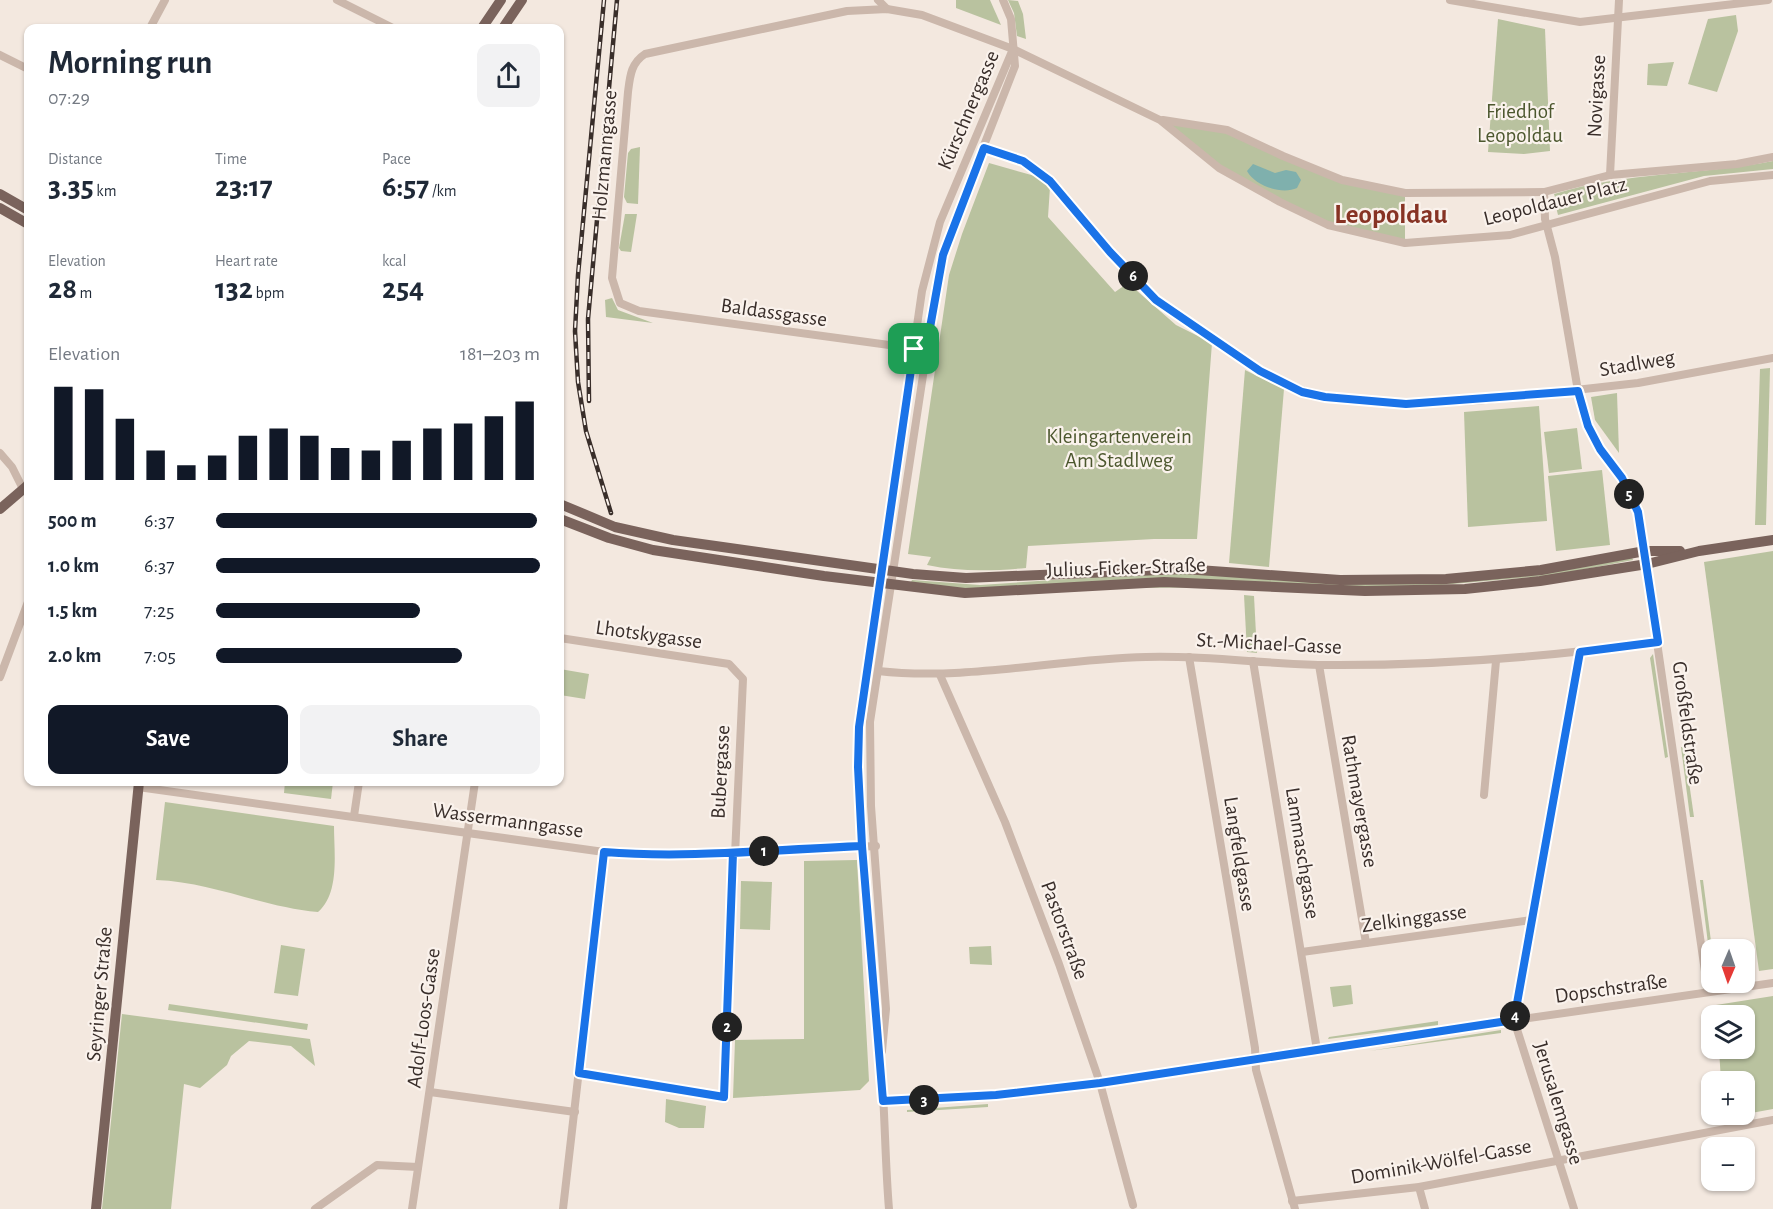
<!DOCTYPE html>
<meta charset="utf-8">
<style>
:root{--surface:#fff;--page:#f2f2f3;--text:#1f2937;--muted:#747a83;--accent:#111827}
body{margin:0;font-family:"Alegreya Sans",sans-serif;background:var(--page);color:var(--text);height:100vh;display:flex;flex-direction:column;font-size:22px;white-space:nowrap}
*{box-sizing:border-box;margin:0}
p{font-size:20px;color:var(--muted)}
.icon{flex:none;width:33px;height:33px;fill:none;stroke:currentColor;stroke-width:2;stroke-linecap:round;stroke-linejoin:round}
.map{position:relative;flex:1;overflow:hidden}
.drawer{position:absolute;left:24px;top:24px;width:540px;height:762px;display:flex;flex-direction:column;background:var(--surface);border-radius:12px;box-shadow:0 2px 4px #0004}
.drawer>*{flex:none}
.needle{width:39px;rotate:182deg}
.fabs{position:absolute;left:1701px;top:939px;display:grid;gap:12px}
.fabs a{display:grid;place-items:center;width:54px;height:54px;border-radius:12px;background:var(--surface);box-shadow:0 2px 4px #0004;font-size:30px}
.pin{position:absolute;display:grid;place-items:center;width:51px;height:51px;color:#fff;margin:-26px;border-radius:12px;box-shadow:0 3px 9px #0006}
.km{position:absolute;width:30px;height:30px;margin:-15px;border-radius:50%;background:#222;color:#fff;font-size:16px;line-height:30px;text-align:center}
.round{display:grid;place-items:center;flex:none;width:63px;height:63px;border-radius:12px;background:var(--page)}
.headline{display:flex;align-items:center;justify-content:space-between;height:102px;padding:0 24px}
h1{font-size:33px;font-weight:700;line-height:45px}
.metrics{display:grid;grid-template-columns:repeat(3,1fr);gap:9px;height:102px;padding:6px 24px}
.metrics div{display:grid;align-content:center}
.metrics b{font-size:30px;font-weight:700}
.metrics small{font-size:16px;font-weight:400}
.metrics p{font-size:16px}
.chart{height:168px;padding:12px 24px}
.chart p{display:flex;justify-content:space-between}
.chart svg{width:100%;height:108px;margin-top:6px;stroke:var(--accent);stroke-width:6}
.button{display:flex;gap:12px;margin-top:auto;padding:12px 24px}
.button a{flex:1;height:69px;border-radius:12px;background:var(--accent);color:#fff;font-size:24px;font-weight:700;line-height:69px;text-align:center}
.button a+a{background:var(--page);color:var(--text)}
ul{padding:0 24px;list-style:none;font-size:20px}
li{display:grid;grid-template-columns:96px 72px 1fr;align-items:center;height:45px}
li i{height:15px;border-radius:8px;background:var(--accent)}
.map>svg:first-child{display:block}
.green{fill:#b9c29f}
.water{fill:#7fb0ad}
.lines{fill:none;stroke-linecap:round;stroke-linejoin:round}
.minor{stroke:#cbb7ab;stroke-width:8}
.major{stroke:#7a635c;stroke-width:10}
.rail-casing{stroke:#392e2a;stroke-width:4.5}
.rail{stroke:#faf2ec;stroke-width:2;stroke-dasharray:7;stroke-linecap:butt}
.route-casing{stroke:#fff;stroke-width:12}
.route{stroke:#1a73e8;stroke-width:8}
.labels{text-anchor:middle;stroke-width:4.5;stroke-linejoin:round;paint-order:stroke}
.street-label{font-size:21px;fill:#392e2a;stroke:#faf2ec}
.park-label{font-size:21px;fill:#4c572e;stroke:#faf2ec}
.district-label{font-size:27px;font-weight:bold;fill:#873324;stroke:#faf2ec}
</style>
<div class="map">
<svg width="1773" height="1209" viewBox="0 0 1773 1209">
<rect width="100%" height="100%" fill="#f3e8df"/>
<!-- green -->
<g class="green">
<path d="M956,0H990L1001,25L956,8Z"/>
<path d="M1008,0L1018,1L1023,14L1026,39L1017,36L1014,13Z"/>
<path d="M1736,15L1738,31L1717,92L1688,84L1708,19Z"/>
<path d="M1498,19L1545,29L1550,151L1524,154L1488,152Z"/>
<path d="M1674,62L1667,86L1647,85L1648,64Z"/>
<path d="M1160,120L1227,130L1342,180L1405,193V243L1328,225L1219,168Z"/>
<path d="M640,147L638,204L627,203L624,197L628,153L631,149Z"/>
<path d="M1773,161V169L1704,176L1558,215L1556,207L1574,202L1572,193L1555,197L1554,194C1625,172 1701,175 1773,161Z"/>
<path d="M989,163L1035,176L1050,187L1048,217L1115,292L1128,283L1176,325L1212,343L1197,539H1154L1028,546L1026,568C993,571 959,572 927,565L931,557L908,554L949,275L962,234Z"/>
<path d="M625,214H637L631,252L621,251L619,248Z"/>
<path d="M612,298L618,310L653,323L606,317L605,300Z"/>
<path d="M1770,368L1766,525H1755L1760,369Z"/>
<path d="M1245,370L1284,389L1269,567L1229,563Z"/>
<path d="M1617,393L1619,453L1595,420L1591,397Z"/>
<path d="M1539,406L1547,521L1468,527L1464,412Z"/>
<path d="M1577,428L1582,469L1549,473L1544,432Z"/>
<path d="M1602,470L1610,545L1556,551L1548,476Z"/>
<path d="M1773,551V969L1759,971L1704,562Z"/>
<path d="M1632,557L1633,560L1555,575L1430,586L994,589L955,588L911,582L912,580L980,585L1140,574H1185L1385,583Z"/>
<path d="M1244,595L1254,596L1257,653L1247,652Z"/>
<path d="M1653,654L1668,757L1665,758L1650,658Z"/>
<path d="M560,669L589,674L585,699L560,695Z"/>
<path d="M1681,747H1684L1694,817H1690Z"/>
<path d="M285,782H333L331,799L284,793Z"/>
<path d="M165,802L334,826C334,853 340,893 318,912C262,907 212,882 156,880Z"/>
<path d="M857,860L869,1081L860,1090L733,1098L735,1040L804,1039V861Z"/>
<path d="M1700,880H1703L1712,949L1711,967Z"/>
<path d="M741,881L772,882L770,930L740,929Z"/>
<path d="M281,945L305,949L298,996L274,993Z"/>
<path d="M991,946L992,965L970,964L969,947Z"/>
<path d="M1351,985L1353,1004L1333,1007L1330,987Z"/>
<path d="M1773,996V1109L1724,1118L1723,1115L1744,1114V1082L1721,1081L1719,1049L1744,1048V1016L1717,1015L1716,1005Z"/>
<path d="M169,1004L308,1024L307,1030L168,1010Z"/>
<path d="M122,1014L310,1039L315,1066L291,1046L249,1041L231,1056L227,1065L200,1088L184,1084L171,1209H102Z"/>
<path d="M1438,1021V1025L1328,1039L1329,1037Z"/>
<path d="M1501,1030V1033L1369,1051Z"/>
<path d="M666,1099L706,1106L704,1128H679L665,1122Z"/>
<path d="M988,1104V1107L907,1112V1110Z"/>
</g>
<!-- water -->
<path class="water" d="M1253,164L1275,173L1286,170L1296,172L1301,180L1297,188C1282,195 1255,186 1247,171Z"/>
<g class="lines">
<!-- minor -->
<g class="minor">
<path d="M337,0L393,28"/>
<path d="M878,0L887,9"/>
<path d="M1450,0L1580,22L1768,0"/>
<path d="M150,28L165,0"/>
<path d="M0,55L28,69"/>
<path d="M1163,120L1227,130L1283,156L1342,180L1405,193L1544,192L1610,175L1737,164L1773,157"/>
<path d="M984,148L1024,161L1050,181L1110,252L1156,300L1260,371L1313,395L1406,403L1476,401L1638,383L1773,358"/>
<path d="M1610,175L1619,0"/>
<path d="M1544,192L1545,219L1555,257L1578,391L1588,426L1600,449L1621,478L1638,512L1708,992"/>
<path d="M926,350L639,311L620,303L612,278L628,92C630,76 631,63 645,54L847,11L887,9L922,15L1013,49L1160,120L1219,168L1280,202L1328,225L1405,243L1510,235L1710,181L1773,175"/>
<path d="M0,453L12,467L23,489"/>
<path d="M560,638L729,664L743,679L724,1097L580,1073"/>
<path d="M1189,657L1255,1048L1256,1070L1295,1209"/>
<path d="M1253,661L1317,1050"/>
<path d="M1319,665L1366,943"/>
<path d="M878,671C967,681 1056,659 1146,657C1205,655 1264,664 1323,665C1436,666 1546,657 1658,642"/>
<path d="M940,675L1005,822L1059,964L1100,1083L1133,1205"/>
<path d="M0,677L28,602"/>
<path d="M138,787L604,852L659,856L876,846"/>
<path d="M1484,795L1496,661"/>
<path d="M354,816L359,782"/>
<path d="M1302,952L1531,920"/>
<path d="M882,1051L886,1009L871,806L870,722L939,271L954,222L1015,66L1011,19L1003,0"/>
<path d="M430,1092L575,1112"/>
<path d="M883,1101L996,1095L1100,1083L1265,1056L1773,983"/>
<path d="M1419,1187L1425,1209"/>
<path d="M1292,1201L1419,1187L1773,1120"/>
<path d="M315,1209L377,1165L418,1167"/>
<path d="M412,1209L475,782"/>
<path d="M563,1209L604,852"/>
<path d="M889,1209C885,1161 885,1112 881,1063C872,952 855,839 859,727L922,291L940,222L1013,49"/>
<path d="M1574,1209L1514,1020L1580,652"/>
</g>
<!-- major -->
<g class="major">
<path d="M482,28L501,0"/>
<path d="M503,28L522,0"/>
<path d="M0,194L28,210"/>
<path d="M0,208L28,224"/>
<path d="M560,504L615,527L673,540L913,574L966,578L1184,569L1340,580L1446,579L1541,570L1645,551H1680"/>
<path d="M0,509L28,485"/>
<path d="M560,519L609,538L653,550L824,576L965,593L1164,582L1365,591L1465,589L1540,581L1647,564L1699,551L1773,540"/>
<path d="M96,1209L139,782"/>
</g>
<defs>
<g id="rail">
<path d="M604,0L578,275L575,331L578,382L586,431L611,513"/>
<path d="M589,401L588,319L617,0"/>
</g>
</defs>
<!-- rail casing -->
<use href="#rail" class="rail-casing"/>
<!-- rail -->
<use href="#rail" class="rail"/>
</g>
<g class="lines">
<defs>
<path id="route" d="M914,349L859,727L858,767L862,846C776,849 690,859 604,852L579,1073L724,1097L733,853L862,846L883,1101L996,1095L1100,1083L1514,1020L1580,652L1658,642L1638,512L1622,478L1600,449L1588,426L1578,391L1406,404L1325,397L1302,392L1260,371L1156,300L1110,252L1050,181L1023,161L984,148L943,255L926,350L914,349"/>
</defs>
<!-- route casing -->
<use href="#route" class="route-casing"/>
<!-- route -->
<use href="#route" class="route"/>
</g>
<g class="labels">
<!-- street labels -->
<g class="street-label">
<text transform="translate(1596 96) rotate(-87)" y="7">Novigasse</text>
<text transform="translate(968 110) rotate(-67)" y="7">Kürschnergasse</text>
<text transform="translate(604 155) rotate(-85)" y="7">Holzmanngasse</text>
<text transform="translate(1555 201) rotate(-14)" y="7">Leopoldauer Platz</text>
<text transform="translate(774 312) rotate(8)" y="7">Baldassgasse</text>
<text transform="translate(1637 363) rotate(-10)" y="7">Stadlweg</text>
<text transform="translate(1126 567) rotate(-2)" y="7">Julius-Ficker-Straße</text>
<text transform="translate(649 634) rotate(8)" y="7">Lhotskygasse</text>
<text transform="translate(1269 643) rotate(3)" y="7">St.-Michael-Gasse</text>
<text transform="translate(1688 723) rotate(82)" y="7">Großfeldstraße</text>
<text transform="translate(720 772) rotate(-87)" y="7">Bubergasse</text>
<text transform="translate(1360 801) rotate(80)" y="7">Rathmayergasse</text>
<text transform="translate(508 820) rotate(8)" y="7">Wassermanngasse</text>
<text transform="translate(1303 853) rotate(81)" y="7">Lammaschgasse</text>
<text transform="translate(1240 854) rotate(81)" y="7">Langfeldgasse</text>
<text transform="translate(1414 918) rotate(-8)" y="7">Zelkinggasse</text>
<text transform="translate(1065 930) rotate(70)" y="7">Pastorstraße</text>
<text transform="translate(1611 988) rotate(-8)" y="7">Dopschstraße</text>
<text transform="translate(99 994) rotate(-85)" y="7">Seyringer Straße</text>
<text transform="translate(423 1018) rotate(-82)" y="7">Adolf-Loos-Gasse</text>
<text transform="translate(1559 1103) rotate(73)" y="7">Jerusalemgasse</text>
<text transform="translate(1441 1161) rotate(-10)" y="7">Dominik-Wölfel-Gasse</text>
</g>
<!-- park labels -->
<g class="park-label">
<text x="1520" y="118">Friedhof<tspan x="1520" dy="24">Leopoldau</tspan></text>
<text x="1119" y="443">Kleingartenverein<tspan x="1119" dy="24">Am Stadlweg</tspan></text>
</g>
<!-- district labels -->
<g class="district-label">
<text x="1391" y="223">Leopoldau</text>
</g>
</g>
</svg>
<div class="fabs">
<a><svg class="needle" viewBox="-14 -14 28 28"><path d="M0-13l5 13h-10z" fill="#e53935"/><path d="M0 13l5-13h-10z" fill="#747a83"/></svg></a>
<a><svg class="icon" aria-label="layers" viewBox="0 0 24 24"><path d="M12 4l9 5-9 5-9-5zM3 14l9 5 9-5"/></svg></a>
<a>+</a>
<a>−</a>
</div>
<div class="pin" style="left:914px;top:349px;background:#1e9e55"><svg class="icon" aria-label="arrive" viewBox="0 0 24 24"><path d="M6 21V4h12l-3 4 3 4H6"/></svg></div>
<b class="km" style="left:764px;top:851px">1</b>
<b class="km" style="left:727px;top:1027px">2</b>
<b class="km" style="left:924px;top:1100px">3</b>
<b class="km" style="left:1515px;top:1016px">4</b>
<b class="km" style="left:1629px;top:494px">5</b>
<b class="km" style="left:1133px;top:276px">6</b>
<section class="drawer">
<div class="headline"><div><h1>Morning run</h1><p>07:29</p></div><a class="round"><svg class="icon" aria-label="share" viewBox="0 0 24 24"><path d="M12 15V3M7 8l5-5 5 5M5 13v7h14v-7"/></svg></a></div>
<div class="metrics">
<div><p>Distance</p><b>3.35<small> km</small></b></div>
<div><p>Time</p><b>23:17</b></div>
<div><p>Pace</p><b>6:57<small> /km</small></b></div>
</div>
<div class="metrics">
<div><p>Elevation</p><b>28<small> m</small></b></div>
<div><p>Heart rate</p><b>132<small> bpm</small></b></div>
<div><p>kcal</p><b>254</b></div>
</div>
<div class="chart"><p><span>Elevation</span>181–203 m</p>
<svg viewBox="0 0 160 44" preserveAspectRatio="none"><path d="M5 44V6M15 44V7M25 44V19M35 44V32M45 44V38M55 44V34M65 44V26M75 44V23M85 44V26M95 44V31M105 44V32M115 44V28M125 44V23M135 44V21M145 44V18M155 44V12"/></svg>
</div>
<ul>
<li><b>500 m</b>6:37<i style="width:99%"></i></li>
<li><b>1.0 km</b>6:37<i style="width:100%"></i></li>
<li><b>1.5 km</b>7:25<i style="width:63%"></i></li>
<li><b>2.0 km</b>7:05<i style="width:76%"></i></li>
</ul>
<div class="button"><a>Save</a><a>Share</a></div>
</section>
</div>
